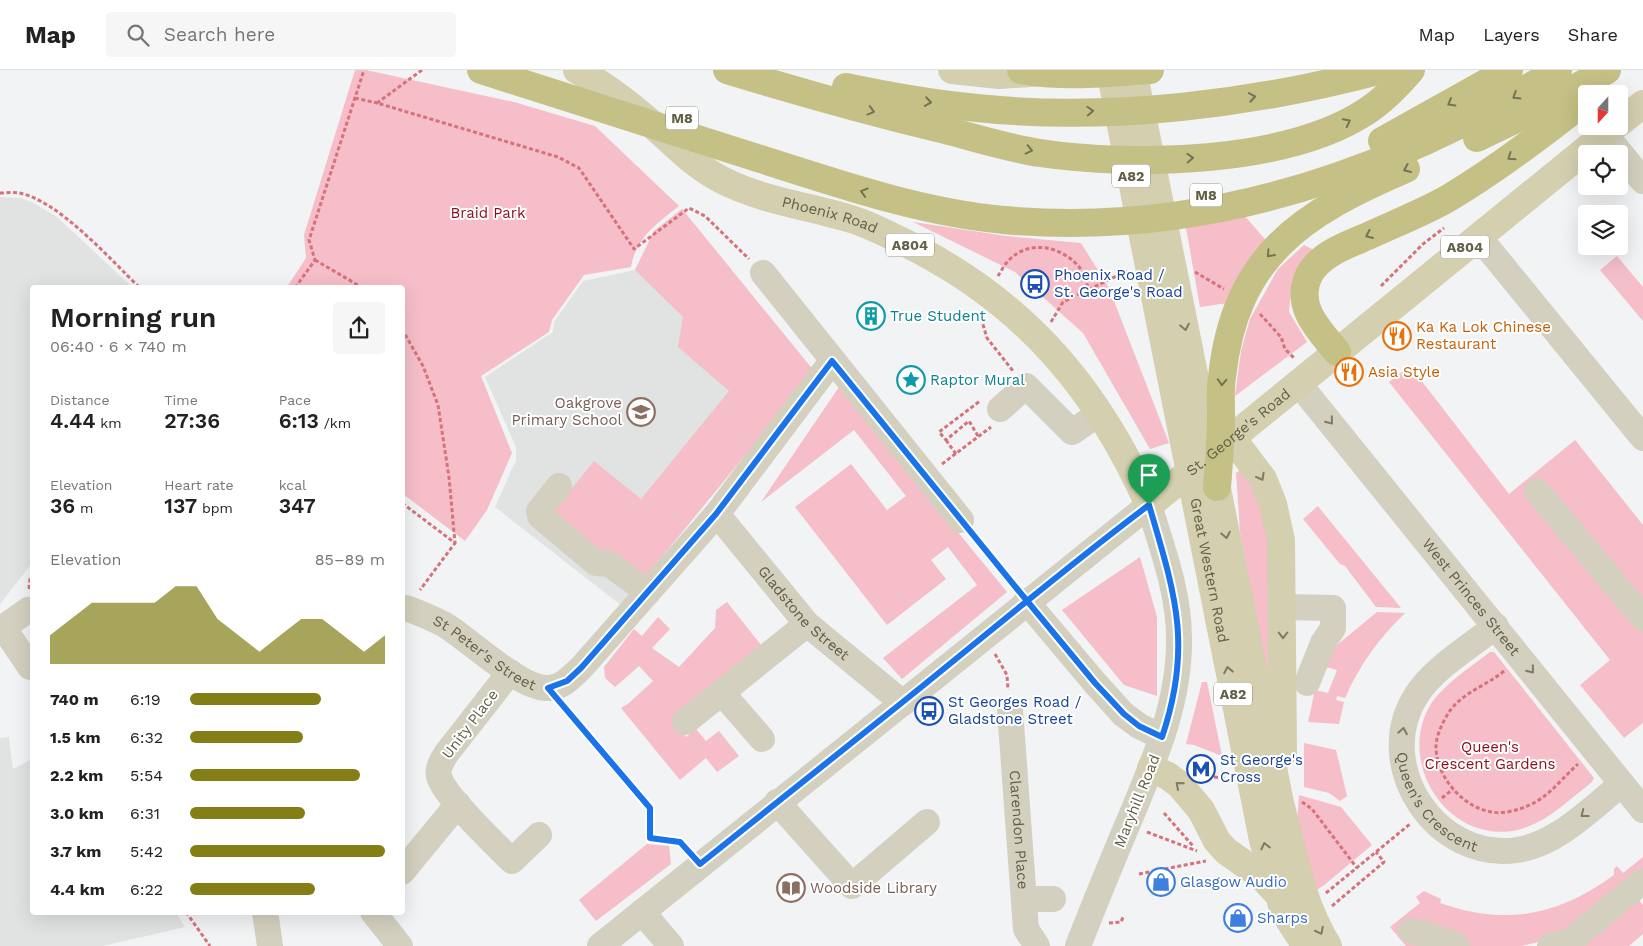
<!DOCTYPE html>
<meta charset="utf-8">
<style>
:root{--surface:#fff;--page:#f6f6f6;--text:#222;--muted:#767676;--line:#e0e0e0;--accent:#837f16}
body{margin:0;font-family:"Work Sans",sans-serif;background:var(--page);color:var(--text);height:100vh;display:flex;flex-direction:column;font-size:19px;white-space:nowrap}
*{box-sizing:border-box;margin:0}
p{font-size:16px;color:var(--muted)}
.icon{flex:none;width:28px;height:28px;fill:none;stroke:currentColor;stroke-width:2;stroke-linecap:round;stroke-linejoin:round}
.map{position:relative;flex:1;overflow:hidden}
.side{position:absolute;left:30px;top:215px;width:375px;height:630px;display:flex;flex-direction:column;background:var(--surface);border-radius:5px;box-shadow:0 5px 20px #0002}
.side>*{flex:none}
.needle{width:32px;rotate:201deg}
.tools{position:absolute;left:1578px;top:15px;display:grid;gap:10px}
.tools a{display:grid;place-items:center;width:50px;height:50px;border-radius:5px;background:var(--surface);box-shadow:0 5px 20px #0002;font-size:25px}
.pin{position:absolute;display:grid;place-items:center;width:42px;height:42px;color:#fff;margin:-51px -21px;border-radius:50% 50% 50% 0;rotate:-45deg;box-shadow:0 0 5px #0007}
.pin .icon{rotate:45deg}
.round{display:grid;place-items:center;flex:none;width:52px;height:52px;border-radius:5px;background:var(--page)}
.summary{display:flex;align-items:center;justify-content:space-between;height:85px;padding:0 20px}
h1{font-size:28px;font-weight:600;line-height:38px}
.stats{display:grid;grid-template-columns:repeat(3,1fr);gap:8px;height:85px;padding:5px 20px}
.stats div{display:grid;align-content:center}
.stats b{font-size:21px;font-weight:600}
.stats small{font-size:14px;font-weight:400}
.stats p{font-size:14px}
.chart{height:140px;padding:10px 20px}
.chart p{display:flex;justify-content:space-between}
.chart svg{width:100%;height:90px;margin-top:5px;fill:var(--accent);opacity:.7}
ul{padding:0 20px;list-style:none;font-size:16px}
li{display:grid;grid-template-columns:80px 60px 1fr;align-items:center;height:38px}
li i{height:12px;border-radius:6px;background:var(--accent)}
header{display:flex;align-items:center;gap:30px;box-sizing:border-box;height:70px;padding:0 25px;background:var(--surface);border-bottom:1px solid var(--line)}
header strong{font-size:24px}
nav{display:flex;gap:28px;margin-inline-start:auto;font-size:18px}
.search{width:350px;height:45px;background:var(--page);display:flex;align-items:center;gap:12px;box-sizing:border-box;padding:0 18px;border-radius:5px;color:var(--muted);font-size:19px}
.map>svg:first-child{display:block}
.education{fill:#e1e3e2}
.green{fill:#f5bec9}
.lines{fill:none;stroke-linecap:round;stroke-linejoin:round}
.path{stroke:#d7717b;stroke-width:3;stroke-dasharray:4 2.5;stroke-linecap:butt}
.minor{stroke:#d3d0bf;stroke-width:26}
.major{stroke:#d3cfaf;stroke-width:28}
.highway{stroke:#c5c085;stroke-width:28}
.oneway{stroke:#767253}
.oneway2{stroke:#7e7b61}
.oneway3{stroke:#7e7b65}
.route-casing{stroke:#fff;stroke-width:10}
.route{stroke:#1a73e8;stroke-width:6}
.labels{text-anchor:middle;stroke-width:4;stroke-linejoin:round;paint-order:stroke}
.shield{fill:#fff;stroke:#918f7e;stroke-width:1}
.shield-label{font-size:14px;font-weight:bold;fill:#625f47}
.park-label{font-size:15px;fill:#8e0d1a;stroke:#fff}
.street-label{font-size:15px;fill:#625f47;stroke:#fff}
.transit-label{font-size:15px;fill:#164399;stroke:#fff;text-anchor:start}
.culture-label{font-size:15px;fill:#0d838f;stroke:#fff;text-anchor:start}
.food-label{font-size:15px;fill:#c56008;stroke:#fff;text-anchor:start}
.education-label{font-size:15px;fill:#785e54;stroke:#fff;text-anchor:end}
.shop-label{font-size:15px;fill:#366cbe;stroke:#fff;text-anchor:start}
</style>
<header>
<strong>Map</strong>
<div class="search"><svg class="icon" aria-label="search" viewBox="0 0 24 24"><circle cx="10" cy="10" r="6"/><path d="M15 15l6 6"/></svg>Search here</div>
<nav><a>Map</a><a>Layers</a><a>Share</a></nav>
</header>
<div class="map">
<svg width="1643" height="876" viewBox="0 0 1643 876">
<rect width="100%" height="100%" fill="#f2f3f4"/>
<!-- education -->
<g class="education">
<path d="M0,127L20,128L32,132L57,147L132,217L32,218V493L0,534Z"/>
<path d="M682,139L814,301L622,536L495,437L516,390V377L485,307L553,262L554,252L583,211L635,200L654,161Z"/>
<path d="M9,667L13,699L32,689V842L176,843L185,857L103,876H0V668Z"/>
</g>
<!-- green -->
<g class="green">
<path d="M355,0H366L514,32L595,56L679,136C657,153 636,168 631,197L584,205L552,250L549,262L481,306L512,383L487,440L465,471L403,424L402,218L287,217L306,188L304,165Z"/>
<path d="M682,139L814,301L642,511L552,443L594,391L641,429L729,321L678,277L683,247L635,200L654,161Z"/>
<path d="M1244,145L1269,174L1228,233L1200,237L1186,158Z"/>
<path d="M913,152L1006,166L1081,173L1109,218L1169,373L1150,379L1083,263L1015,202Z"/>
<path d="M1304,175L1314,180L1292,211L1289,242L1307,272L1235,326L1241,281L1250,249L1278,199Z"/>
<path d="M1617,186L1643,217V251L1600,200Z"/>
<path d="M1410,296L1509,424L1575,370L1643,455V653L1624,668L1580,615L1610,590L1389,312Z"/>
<path d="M839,317L1007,522L902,609L883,588L977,515L948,477L931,490L946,509L887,555L795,437L851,394L887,440L906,426L854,360L761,432Z"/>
<path d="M1246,396L1270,443L1269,624L1240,462L1236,403Z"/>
<path d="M1318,436L1321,440L1401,538L1376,537L1345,496L1340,494L1303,449Z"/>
<path d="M1140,487L1157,547V626L1124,615L1062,540Z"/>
<path d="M727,532L761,575L672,650L686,667L696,659L706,671L719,661L739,686L717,702L706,688L680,710L621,638L629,633L653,611L639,596L615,617L605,608L604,597L634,559L642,566L658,547L670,559L652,578L679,597L715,558L716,540Z"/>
<path d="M1377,542L1405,543C1379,568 1360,594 1345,628L1337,626L1336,630L1344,632L1339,654L1308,652L1315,620L1328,623L1337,600L1322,596L1331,580Z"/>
<path d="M1490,582H1494L1594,708L1592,712C1567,731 1544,756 1512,761C1445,771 1396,690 1431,634C1445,613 1471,597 1490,582Z"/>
<path d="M1202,612H1207L1222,686L1194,675L1186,674Z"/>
<path d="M1304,673L1336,680L1347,726L1340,731L1329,723L1304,717Z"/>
<path d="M1299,725L1341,737L1372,775L1323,816L1313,822L1297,754Z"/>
<path d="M647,774L669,776L671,794L596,851L579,830Z"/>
<path d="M1643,787V806L1622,825L1546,870L1522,876H1406L1390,857L1420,833L1416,827L1424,821L1441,829L1440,833C1505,856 1558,846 1614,805V799L1617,796L1623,803Z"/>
<path d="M1634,824L1643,835V864L1629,876H1570Z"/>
</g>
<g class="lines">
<!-- path -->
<g class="path">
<path d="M422,0L377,33L558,87L579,98L634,179L689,138L705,146L749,189"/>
<path d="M355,28L377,33"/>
<path d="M0,123C6,123 13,122 19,123C58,130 111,190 140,218"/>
<path d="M315,190L363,218"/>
<path d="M1195,202L1224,219"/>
<path d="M998,206C1001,201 1005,194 1009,190C1030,169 1062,176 1080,198C1084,204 1086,213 1089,220"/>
<path d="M1381,216L1423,174L1444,158"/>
<path d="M295,218L315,190L309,170L364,0"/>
<path d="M1260,244L1281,267L1285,279L1295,289"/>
<path d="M981,248L987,268L1013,301"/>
<path d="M1051,252L1063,232L1127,201"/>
<path d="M402,259L423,296L438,335L449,407L455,473"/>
<path d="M978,366L969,351L946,370L939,362L980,331"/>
<path d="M946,370L956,384"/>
<path d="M942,394L991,357"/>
<path d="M402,433L455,473L420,520"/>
<path d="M973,465L1013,515"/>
<path d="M29,519L30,509L32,505"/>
<path d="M995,584L1007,605L1008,620"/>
<path d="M1504,601C1486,616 1463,622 1449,642C1443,652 1436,665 1436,677C1436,711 1472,748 1507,742C1544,735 1553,717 1578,694"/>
<path d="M563,636L650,738V768L680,772L686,779"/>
<path d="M1214,707L1228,709"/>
<path d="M1442,728L1453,719"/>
<path d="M1302,732L1312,739L1357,798"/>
<path d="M1164,743L1193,776"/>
<path d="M1147,762L1197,781"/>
<path d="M1139,804L1206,791"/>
<path d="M1326,823L1410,754"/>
<path d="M1332,836L1384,792L1376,782"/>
<path d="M186,842L210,876"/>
<path d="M1109,853L1121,852L1123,847"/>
</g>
<!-- minor -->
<g class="minor">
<path d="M1605,64L1643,111"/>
<path d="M1478,166L1643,368"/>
<path d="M763,203L961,450"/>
<path id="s1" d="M1299,314L1643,740"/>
<path d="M1000,339L1026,316L1072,362L1100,343"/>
<path d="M559,416L539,441L540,446L596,493L609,494L648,522"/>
<path d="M1537,421L1643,548"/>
<path id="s2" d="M717,444L807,554L903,633"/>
<path d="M1026,531L1095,613L1123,644L1139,656L1162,667"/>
<path d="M1283,537L1333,538V558L1323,573L1307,613"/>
<path id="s3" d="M406,538C420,543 432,548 445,555C470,570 521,620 549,618C563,617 571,607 581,598L717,444L832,291"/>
<path id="s4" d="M1496,556C1471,576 1432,599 1416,626C1372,695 1436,792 1517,780C1558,774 1591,738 1622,714"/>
<path d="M3,557L30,597"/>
<path d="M0,560L28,540H32"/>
<path d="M510,602L446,684C442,691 437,698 439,706C443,725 496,775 512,791L539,765"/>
<path d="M722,623L762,669"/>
<path id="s5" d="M1010,640L1026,859L1037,876"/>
<path d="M685,652L807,554"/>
<path d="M777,732L852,816L927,752"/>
<path d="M402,802L458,734"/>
<path d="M1024,829H1053"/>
<path d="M265,842L270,876"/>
<path d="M373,842L400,876"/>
<path d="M642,842L671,876"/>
<path d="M1411,861L1430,865L1457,876"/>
<path d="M600,876L1149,435C1162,478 1179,522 1179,568C1180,628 1157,684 1134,739C1115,784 1096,830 1078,876"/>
<path d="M1550,876L1570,871L1643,811"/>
</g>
<!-- major -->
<g class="major">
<path id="s6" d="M577,0C601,13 624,30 645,48C671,70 693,96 724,111C764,131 809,136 851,149C874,156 897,169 919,180C1029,238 1099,322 1149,435L1615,56"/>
<path d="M952,0L999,5L1045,2"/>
<path id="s7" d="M1110,0L1263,770L1284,842L1306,876"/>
<path d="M1133,0L1280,733C1293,781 1301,833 1328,876"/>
<path d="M1619,53L1643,34"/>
<path d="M1232,368L1263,409L1273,434L1281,470L1283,683"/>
<path d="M1151,698L1168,706L1180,715L1201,740L1217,771L1226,781L1260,805L1276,822"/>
</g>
<!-- highway -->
<g class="highway">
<path d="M481,0C571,29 661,57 751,86C834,112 917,142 1004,150C1204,168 1389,104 1558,0"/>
<path d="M727,0C799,22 871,42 945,60C976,68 1008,78 1040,83C1133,97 1287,94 1367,41C1384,30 1398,15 1411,0"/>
<path d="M1021,0C1064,8 1107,3 1150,0"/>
<path d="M846,17C889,26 933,34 977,38C1109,52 1254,34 1382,0"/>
<path d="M1477,68L1553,31L1607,0"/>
<path d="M1382,71L1509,0"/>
<path d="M1337,282C1319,260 1294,236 1309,205C1320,184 1347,175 1368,166C1394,154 1422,143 1447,129C1496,100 1542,65 1586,30"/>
<path d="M1217,417C1219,393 1221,369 1221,345C1221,332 1220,319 1222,307C1235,186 1301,144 1406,99"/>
</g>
</g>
<!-- one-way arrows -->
<defs><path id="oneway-chevron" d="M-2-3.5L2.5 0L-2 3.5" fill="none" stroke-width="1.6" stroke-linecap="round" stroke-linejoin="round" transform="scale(1.25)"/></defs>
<g class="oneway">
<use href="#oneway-chevron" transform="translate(1516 26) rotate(148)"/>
<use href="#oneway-chevron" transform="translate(1252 27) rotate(-10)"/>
<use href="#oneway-chevron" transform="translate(928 32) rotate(8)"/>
<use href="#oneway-chevron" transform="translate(1451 33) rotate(150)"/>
<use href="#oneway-chevron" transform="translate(871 41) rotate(15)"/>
<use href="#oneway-chevron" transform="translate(1090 41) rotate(-2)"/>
<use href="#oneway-chevron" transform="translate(1347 52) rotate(-27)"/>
<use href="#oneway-chevron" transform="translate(1029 80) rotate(13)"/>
<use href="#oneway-chevron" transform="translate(1511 87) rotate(145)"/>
<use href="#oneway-chevron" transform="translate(1190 88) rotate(-3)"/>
<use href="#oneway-chevron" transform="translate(1407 99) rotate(157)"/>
<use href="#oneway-chevron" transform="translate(864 122) rotate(-163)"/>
<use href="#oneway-chevron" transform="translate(1369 165) rotate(156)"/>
<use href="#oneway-chevron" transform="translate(1270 184) rotate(132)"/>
<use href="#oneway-chevron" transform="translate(1222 312) rotate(93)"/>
</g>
<g class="oneway2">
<use href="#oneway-chevron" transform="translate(1185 257) rotate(79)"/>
<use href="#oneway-chevron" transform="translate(1261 407) rotate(61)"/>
<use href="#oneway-chevron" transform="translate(1226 465) rotate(79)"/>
<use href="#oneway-chevron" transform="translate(1283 565) rotate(90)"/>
<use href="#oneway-chevron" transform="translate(1228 600) rotate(-101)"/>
<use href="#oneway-chevron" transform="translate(1179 715) rotate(-139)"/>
<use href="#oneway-chevron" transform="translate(1265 776) rotate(-103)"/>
<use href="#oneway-chevron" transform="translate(1320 861) rotate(63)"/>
</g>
<g class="oneway3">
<use href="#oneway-chevron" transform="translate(1330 351) rotate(51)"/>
<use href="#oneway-chevron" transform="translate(1531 600) rotate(51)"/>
<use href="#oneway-chevron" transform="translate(1403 661) rotate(-81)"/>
<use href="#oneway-chevron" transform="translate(1584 744) rotate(142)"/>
</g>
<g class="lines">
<defs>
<path id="route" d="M1149,435C1065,498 985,566 904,631C836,686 768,740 700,794L680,772L650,768V738L548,618L567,611L581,598L716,444L832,291L1018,520L1095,613L1124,644L1139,656L1162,667C1193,575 1175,524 1149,435"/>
</defs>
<!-- route casing -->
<use href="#route" class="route-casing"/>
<!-- route -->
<use href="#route" class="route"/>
</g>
<!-- icons -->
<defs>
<symbol id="bus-ring" viewBox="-11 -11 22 22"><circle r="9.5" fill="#fff" stroke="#1a4fb4" stroke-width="1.5"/><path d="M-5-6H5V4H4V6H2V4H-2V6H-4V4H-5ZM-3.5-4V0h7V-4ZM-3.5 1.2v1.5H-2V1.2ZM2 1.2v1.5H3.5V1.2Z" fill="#1a4fb4"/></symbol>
<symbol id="building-ring" viewBox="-11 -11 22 22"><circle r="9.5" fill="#fff" stroke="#0f9aa8" stroke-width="1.5"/><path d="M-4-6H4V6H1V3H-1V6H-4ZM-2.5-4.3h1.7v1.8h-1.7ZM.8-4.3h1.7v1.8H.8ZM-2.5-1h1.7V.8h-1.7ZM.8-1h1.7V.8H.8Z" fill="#0f9aa8"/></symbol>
<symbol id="restaurant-ring" viewBox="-11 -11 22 22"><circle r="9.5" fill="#fff" stroke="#e8710a" stroke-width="1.5"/><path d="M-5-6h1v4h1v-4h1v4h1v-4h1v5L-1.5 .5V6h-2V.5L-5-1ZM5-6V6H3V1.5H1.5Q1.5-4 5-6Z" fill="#e8710a"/></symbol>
<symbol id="sight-ring" viewBox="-11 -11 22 22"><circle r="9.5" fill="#fff" stroke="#0f9aa8" stroke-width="1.5"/><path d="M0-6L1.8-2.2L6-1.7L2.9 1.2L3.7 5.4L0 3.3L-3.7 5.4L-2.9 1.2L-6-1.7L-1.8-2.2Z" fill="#0f9aa8"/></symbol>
<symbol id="school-ring" viewBox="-11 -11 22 22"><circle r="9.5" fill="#fff" stroke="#8d6e63" stroke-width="1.5"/><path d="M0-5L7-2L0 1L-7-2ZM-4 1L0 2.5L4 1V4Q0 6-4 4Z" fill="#8d6e63"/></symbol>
<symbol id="metro-ring" viewBox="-11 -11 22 22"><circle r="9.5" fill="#fff" stroke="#1a4fb4" stroke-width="1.5"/><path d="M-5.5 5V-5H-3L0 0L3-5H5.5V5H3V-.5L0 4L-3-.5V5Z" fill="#1a4fb4"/></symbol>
<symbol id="shop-ring" viewBox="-11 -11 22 22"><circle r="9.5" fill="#fff" stroke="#3f7fe0" stroke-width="1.5"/><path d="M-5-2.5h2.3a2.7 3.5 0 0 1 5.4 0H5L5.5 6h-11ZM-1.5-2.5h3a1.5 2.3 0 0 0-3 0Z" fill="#3f7fe0"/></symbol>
<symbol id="library-ring" viewBox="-11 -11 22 22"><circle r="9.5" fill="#fff" stroke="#8d6e63" stroke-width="1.5"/><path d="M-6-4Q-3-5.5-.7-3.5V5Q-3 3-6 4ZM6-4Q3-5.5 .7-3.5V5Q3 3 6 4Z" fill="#8d6e63"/></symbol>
</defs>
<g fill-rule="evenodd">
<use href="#bus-ring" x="1019" y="198" width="32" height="32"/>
<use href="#building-ring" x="855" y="230" width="32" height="32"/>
<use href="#restaurant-ring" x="1381" y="250" width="32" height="32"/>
<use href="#restaurant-ring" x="1333" y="286" width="32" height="32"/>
<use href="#sight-ring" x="895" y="294" width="32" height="32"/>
<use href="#school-ring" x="625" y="326" width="32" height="32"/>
<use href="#bus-ring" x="913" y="625" width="32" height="32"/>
<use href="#metro-ring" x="1185" y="683" width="32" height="32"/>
<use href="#shop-ring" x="1145" y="796" width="32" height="32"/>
<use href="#library-ring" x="775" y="802" width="32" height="32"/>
<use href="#shop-ring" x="1222" y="832" width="32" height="32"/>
</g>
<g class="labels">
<!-- shield labels -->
<g class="shield">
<rect x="666" y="36.5" width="32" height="23" rx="4"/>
<rect x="1112" y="94.5" width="38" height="23" rx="4"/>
<rect x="1190" y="113.5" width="32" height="23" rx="4"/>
<rect x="886" y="163.5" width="48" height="23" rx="4"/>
<rect x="1441" y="165.5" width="48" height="23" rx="4"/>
<rect x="1214" y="612.5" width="38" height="23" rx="4"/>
</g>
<g class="shield-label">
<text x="682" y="53">M8</text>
<text x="1131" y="111">A82</text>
<text x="1206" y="130">M8</text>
<text x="910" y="180">A804</text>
<text x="1465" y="182">A804</text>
<text x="1233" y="629">A82</text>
</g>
<!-- park labels -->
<g class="park-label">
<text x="488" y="148">Braid Park</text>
<text x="1490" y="682">Queen's<tspan x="1490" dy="17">Crescent Gardens</tspan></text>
</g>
<!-- street labels -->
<g class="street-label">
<text dy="5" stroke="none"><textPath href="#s6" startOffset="296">Phoenix Road</textPath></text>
<text dy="5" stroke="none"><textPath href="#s6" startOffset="858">St. George's Road</textPath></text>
<text dy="5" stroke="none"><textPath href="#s7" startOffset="510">Great Western Road</textPath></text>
<text dy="5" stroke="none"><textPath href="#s1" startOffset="274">West Princes Street</textPath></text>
<text dy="5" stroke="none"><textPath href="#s2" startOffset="132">Gladstone Street</textPath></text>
<text dy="5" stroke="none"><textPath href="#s3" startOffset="91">St Peter's Street</textPath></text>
<text transform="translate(470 654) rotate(-53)" y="5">Unity Place</text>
<text dy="5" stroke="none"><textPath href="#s4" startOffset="230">Queen's Crescent</textPath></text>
<text transform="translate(1137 731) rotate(-68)" y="5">Maryhill Road</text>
<text dy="5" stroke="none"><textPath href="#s5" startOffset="120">Clarendon Place</textPath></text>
</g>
<!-- transit labels -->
<g class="transit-label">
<text x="1054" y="210">Phoenix Road /<tspan x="1054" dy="17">St. George's Road</tspan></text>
<text x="948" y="637">St Georges Road /<tspan x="948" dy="17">Gladstone Street</tspan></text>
<text x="1220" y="695">St George's<tspan x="1220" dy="17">Cross</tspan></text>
</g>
<!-- culture labels -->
<g class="culture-label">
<text x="890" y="251">True Student</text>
<text x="930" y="315">Raptor Mural</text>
</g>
<!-- food labels -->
<g class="food-label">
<text x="1416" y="262">Ka Ka Lok Chinese<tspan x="1416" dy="17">Restaurant</tspan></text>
<text x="1368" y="307">Asia Style</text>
</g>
<!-- education labels -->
<g class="education-label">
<text x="622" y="338">Oakgrove<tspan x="622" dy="17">Primary School</tspan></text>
<text x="810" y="823" text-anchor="start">Woodside Library</text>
</g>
<!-- shop labels -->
<g class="shop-label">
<text x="1180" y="817">Glasgow Audio</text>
<text x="1257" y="853">Sharps</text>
</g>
</g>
</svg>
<div class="tools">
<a><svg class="needle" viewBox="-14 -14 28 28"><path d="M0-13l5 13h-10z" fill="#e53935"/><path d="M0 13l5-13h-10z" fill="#767676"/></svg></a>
<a><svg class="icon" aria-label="locate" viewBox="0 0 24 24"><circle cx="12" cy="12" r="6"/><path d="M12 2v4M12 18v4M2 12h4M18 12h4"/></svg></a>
<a><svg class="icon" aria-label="layers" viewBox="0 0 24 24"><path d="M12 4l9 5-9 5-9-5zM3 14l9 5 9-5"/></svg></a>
</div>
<div class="pin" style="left:1149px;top:435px;background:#1e9e55"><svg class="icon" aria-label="arrive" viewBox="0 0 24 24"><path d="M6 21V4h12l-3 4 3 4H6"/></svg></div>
<section class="side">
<div class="summary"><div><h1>Morning run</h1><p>06:40 · 6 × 740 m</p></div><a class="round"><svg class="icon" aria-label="share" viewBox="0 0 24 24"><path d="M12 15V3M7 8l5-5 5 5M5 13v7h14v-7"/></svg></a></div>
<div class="stats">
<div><p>Distance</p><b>4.44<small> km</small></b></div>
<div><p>Time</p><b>27:36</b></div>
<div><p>Pace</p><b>6:13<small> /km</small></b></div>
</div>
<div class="stats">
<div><p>Elevation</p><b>36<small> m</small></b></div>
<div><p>Heart rate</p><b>137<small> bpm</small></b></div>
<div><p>kcal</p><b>347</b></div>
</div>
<div class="chart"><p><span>Elevation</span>85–89 m</p>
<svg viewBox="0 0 160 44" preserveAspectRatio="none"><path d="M0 44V30L10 22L20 14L30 14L40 14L50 14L60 6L70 6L80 22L90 30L100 38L110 30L120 22L130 22L140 30L150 38L160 30V44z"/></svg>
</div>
<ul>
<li><b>740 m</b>6:19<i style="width:67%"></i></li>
<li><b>1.5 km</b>6:32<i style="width:58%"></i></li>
<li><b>2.2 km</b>5:54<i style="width:87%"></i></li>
<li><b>3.0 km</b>6:31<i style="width:59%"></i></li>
<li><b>3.7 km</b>5:42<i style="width:100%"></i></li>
<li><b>4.4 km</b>6:22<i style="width:64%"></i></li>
</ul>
</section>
</div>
